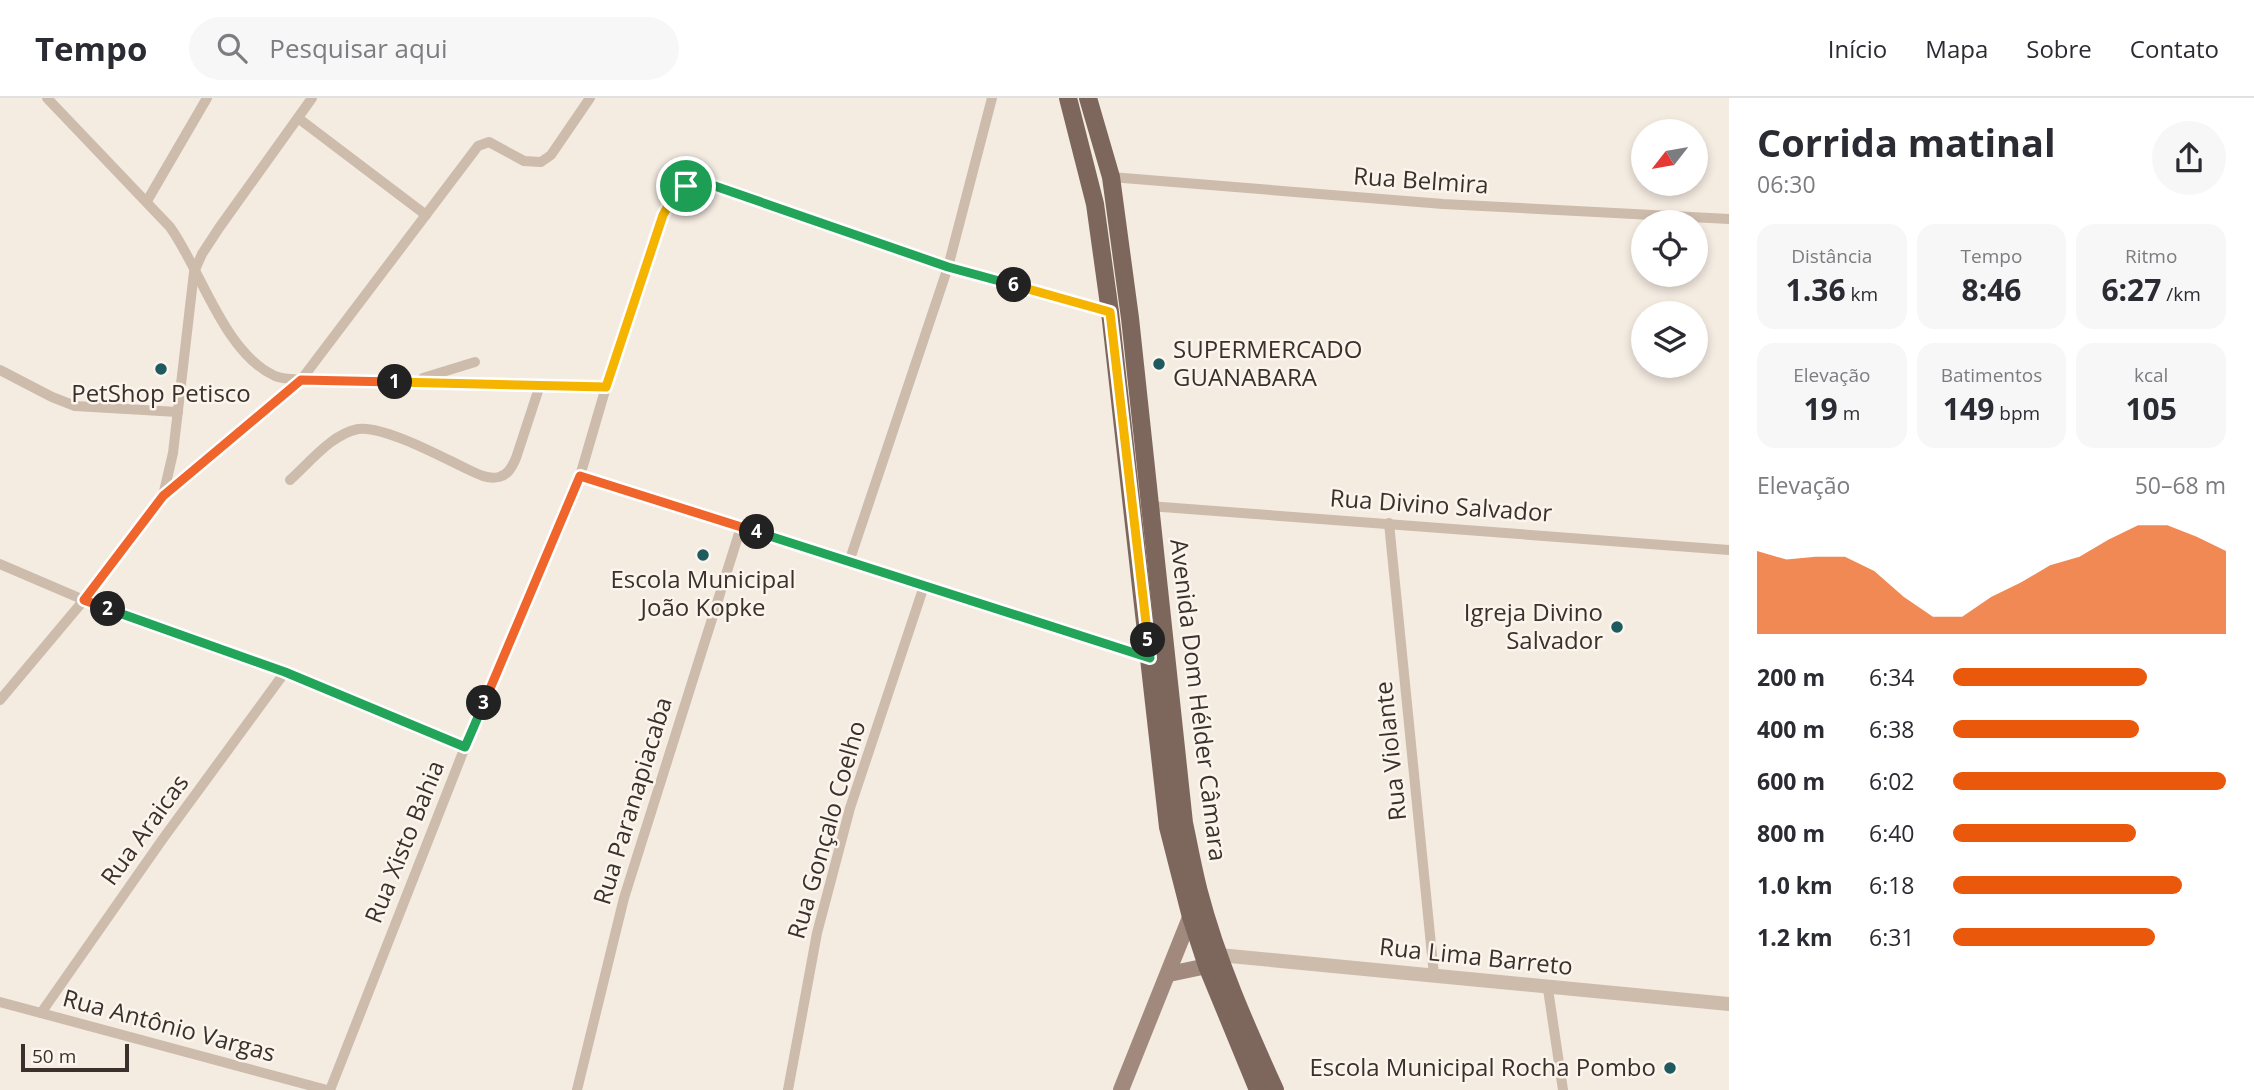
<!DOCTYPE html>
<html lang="pt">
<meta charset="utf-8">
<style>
:root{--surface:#fff;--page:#f7f7f7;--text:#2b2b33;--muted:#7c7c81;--line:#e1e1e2;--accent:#ea580c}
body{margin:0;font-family:"Open Sans",sans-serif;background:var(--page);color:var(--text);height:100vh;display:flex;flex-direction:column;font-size:26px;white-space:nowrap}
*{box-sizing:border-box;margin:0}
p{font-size:23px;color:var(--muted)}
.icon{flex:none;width:38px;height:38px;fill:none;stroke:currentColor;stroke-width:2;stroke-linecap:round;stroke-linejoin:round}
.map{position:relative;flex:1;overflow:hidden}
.sheet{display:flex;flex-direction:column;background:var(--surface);width:525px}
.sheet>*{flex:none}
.needle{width:46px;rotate:239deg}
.controls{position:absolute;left:1631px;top:21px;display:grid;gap:14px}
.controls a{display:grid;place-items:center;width:77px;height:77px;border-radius:50%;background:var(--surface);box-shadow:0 4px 10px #0003;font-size:35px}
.scale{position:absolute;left:21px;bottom:18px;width:108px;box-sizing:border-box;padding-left:7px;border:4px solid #3b302b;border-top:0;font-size:19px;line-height:24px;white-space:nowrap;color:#3b302b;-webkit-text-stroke:5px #fbf5ee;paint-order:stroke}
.pin{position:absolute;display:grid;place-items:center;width:60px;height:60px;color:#fff;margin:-30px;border:4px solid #fff;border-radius:50%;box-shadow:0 2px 7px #0007}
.km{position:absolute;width:35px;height:35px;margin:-18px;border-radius:50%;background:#222;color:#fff;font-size:19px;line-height:35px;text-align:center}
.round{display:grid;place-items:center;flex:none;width:74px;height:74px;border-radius:37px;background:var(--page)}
.headline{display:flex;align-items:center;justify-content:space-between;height:119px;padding:0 28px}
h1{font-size:38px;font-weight:700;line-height:52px}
.figures{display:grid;grid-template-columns:repeat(3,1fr);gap:10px;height:119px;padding:7px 28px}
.figures div{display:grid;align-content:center;border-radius:18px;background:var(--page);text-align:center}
.figures b{font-size:30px;font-weight:700}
.figures small{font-size:19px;font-weight:400}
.figures p{font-size:19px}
.chart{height:196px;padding:14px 28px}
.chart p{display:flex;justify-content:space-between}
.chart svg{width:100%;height:126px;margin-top:7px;fill:var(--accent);opacity:.7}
ul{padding:0 28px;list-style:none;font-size:23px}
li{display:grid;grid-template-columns:112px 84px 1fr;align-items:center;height:52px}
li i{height:18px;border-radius:9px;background:var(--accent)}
header{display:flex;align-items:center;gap:42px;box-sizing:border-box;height:98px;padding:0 35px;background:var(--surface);border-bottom:2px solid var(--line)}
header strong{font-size:33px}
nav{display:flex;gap:38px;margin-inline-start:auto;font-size:24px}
.search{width:490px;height:63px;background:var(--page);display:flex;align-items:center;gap:18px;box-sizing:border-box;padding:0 24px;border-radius:38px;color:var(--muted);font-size:26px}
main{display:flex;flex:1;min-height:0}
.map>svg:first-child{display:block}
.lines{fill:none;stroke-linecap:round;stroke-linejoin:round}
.minor{stroke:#cdbbac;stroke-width:10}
.tertiary{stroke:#cdbbac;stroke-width:14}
.secondary{stroke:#a18a7d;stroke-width:16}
.primary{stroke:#7d675c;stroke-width:18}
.split-1-casing{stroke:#fff;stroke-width:14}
.split-2-casing{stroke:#fff;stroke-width:14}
.split-3-casing{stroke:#fff;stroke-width:14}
.split-4-casing{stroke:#fff;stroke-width:14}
.split-5-casing{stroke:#fff;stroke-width:14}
.split-6-casing{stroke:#fff;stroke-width:14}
.split-7-casing{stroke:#fff;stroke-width:14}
.split-1{stroke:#f5b400;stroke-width:9}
.split-2{stroke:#f0652b;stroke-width:9}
.split-3{stroke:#22a559;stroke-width:9}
.split-4{stroke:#f0652b;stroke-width:9}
.split-5{stroke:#22a559;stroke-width:9}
.split-6{stroke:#f5b400;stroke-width:9}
.split-7{stroke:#22a559;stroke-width:9}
.poi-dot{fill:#1f5a5e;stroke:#fbf5ee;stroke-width:2.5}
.labels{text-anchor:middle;stroke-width:5;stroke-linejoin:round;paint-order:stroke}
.street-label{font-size:24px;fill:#3b302b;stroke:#fbf5ee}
.poi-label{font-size:24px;fill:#3b302b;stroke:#fbf5ee}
</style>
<header>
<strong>Tempo</strong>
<div class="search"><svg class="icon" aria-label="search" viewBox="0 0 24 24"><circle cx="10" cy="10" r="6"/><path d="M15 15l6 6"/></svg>Pesquisar aqui</div>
<nav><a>Início</a><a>Mapa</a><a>Sobre</a><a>Contato</a></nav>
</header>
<main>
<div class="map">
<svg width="1729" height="992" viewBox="0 0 1729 992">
<rect width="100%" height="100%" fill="#f4ebe1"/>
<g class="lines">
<!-- minor -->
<g class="minor">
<path d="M47,0L170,129C201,172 224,255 275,278C282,281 293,281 301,282L606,289"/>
<path d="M298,20L426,117"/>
<path d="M1111,79L1443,106L1729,121"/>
<path d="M147,103L207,0"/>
<path d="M0,272L52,299L75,308L178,314"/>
<path d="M423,280L475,264"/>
<path d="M580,378L1150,560"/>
<path d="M290,382C310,364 332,336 358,331C382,327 440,358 463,369C474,374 486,382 499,379C508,377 512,369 516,360L540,287"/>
<path d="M163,398L173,355L194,174L202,156L219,130L312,0"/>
<path d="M1149,408L1729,452"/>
<path d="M1389,425L1434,877"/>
<path d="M849,464L948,169L992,0"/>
<path d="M0,466L84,502L285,574L465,649"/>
<path d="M0,602L84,502L163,398L301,282L478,48L489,44L524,63L541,64L551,57L590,0"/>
<path d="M1548,891L1563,992"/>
<path d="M0,904L327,992"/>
<path d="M41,915L162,742L285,574"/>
<path d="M330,992L465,649L580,378L606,289L663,117C676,94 680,83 709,86L948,169L1110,214"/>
<path d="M577,992L624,800L741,429"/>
<path d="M788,992L817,835L850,710L924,488"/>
</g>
<!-- tertiary -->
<path class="tertiary" d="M1219,857C1389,872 1559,891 1729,906"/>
<!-- secondary -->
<g class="secondary">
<path d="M1169,876L1207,868"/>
<path d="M1121,992L1193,812"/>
</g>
<!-- primary -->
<g class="primary">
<path d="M1068,0L1095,106L1110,214L1168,729L1191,819L1207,868L1258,992"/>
<path d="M1088,0L1111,79L1130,220L1184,725C1189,748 1193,771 1199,794C1217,863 1246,928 1275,992"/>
</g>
</g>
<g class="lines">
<defs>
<path id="split-1" d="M395,284L606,289L663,117L676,94L686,88"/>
<path id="split-2" d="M108,511L84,502L163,398L301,282L395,284"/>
<path id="split-3" d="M108,511L285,574L465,649L484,605"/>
<path id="split-4" d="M484,605L580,378L757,434"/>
<path id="split-5" d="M757,434L1150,560L1148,542"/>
<path id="split-6" d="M1014,187L1110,214L1148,542"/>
<path id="split-7" d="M686,88L695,85L709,86L948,169L1014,187"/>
</defs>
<!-- split-1 casing -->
<use href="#split-1" class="split-1-casing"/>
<!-- split-2 casing -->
<use href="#split-2" class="split-2-casing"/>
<!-- split-3 casing -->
<use href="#split-3" class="split-3-casing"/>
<!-- split-4 casing -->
<use href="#split-4" class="split-4-casing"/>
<!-- split-5 casing -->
<use href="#split-5" class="split-5-casing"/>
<!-- split-6 casing -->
<use href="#split-6" class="split-6-casing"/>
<!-- split-7 casing -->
<use href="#split-7" class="split-7-casing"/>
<!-- split-1 -->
<use href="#split-1" class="split-1"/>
<!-- split-2 -->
<use href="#split-2" class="split-2"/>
<!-- split-3 -->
<use href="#split-3" class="split-3"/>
<!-- split-4 -->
<use href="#split-4" class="split-4"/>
<!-- split-5 -->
<use href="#split-5" class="split-5"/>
<!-- split-6 -->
<use href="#split-6" class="split-6"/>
<!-- split-7 -->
<use href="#split-7" class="split-7"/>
</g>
<!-- markers -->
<g class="poi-dot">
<circle cx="1159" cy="266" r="7"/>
<circle cx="161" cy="271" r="7"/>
<circle cx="703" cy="457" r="7"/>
<circle cx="1617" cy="529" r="7"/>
<circle cx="1670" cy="970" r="7"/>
</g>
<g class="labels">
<!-- street labels -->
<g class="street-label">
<text transform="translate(1421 83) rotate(4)" y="8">Rua Belmira</text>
<text transform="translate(1441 408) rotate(4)" y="8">Rua Divino Salvador</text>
<text transform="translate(1198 602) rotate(83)" y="8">Avenida Dom Hélder Câmara</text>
<text transform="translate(1391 653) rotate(-96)" y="8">Rua Violante</text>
<text transform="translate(633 703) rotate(-73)" y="8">Rua Paranapiacaba</text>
<text transform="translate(145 732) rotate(-54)" y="8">Rua Araicas</text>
<text transform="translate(827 732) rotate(-74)" y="8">Rua Gonçalo Coelho</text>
<text transform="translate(405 744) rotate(-68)" y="8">Rua Xisto Bahia</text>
<text transform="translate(1476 859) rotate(6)" y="8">Rua Lima Barreto</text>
<text transform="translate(169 928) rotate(15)" y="8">Rua Antônio Vargas</text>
</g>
<!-- poi labels -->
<g class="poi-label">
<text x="1173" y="260" text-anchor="start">SUPERMERCADO<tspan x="1173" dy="28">GUANABARA</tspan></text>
<text x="161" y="304">PetShop Petisco</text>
<text x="703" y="490">Escola Municipal<tspan x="703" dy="28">João Kopke</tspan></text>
<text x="1603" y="523" text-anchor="end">Igreja Divino<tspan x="1603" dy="28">Salvador</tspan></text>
<text x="1656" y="978" text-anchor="end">Escola Municipal Rocha Pombo</text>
</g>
</g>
</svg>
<div class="controls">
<a><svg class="needle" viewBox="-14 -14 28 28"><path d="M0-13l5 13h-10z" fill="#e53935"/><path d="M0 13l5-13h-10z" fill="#7c7c81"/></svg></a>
<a><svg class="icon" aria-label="locate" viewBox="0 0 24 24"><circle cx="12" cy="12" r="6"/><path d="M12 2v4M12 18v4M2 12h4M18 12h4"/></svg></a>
<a><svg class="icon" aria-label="layers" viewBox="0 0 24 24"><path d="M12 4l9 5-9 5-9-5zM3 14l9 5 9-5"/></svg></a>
</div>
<div class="scale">50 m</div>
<div class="pin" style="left:686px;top:88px;background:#1e9e55"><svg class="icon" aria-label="arrive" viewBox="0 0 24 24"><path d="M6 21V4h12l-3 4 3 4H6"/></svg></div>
<b class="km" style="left:395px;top:284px">1</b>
<b class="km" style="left:108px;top:511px">2</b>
<b class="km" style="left:484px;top:605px">3</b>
<b class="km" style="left:757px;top:434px">4</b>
<b class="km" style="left:1148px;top:542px">5</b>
<b class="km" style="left:1014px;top:187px">6</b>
</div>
<section class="sheet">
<div class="headline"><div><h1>Corrida matinal</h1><p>06:30</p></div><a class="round"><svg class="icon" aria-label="share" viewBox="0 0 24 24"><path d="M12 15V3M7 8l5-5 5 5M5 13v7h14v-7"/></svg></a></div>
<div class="figures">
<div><p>Distância</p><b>1.36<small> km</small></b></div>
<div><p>Tempo</p><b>8:46</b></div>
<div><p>Ritmo</p><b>6:27<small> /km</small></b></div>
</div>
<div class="figures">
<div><p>Elevação</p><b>19<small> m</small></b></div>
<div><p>Batimentos</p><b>149<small> bpm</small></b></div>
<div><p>kcal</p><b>105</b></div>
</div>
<div class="chart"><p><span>Elevação</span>50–68 m</p>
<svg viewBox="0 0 160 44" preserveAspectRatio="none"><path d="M0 44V15L10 18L20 17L30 17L40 22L50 31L60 38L70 38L80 31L90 26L100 20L110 17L120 11L130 6L140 6L150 10L160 15V44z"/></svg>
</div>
<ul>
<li><b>200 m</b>6:34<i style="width:71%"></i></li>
<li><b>400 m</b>6:38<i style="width:68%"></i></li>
<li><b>600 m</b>6:02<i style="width:100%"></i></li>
<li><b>800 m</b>6:40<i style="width:67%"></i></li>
<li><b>1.0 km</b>6:18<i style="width:84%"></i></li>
<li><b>1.2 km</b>6:31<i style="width:74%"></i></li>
</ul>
</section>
</main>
